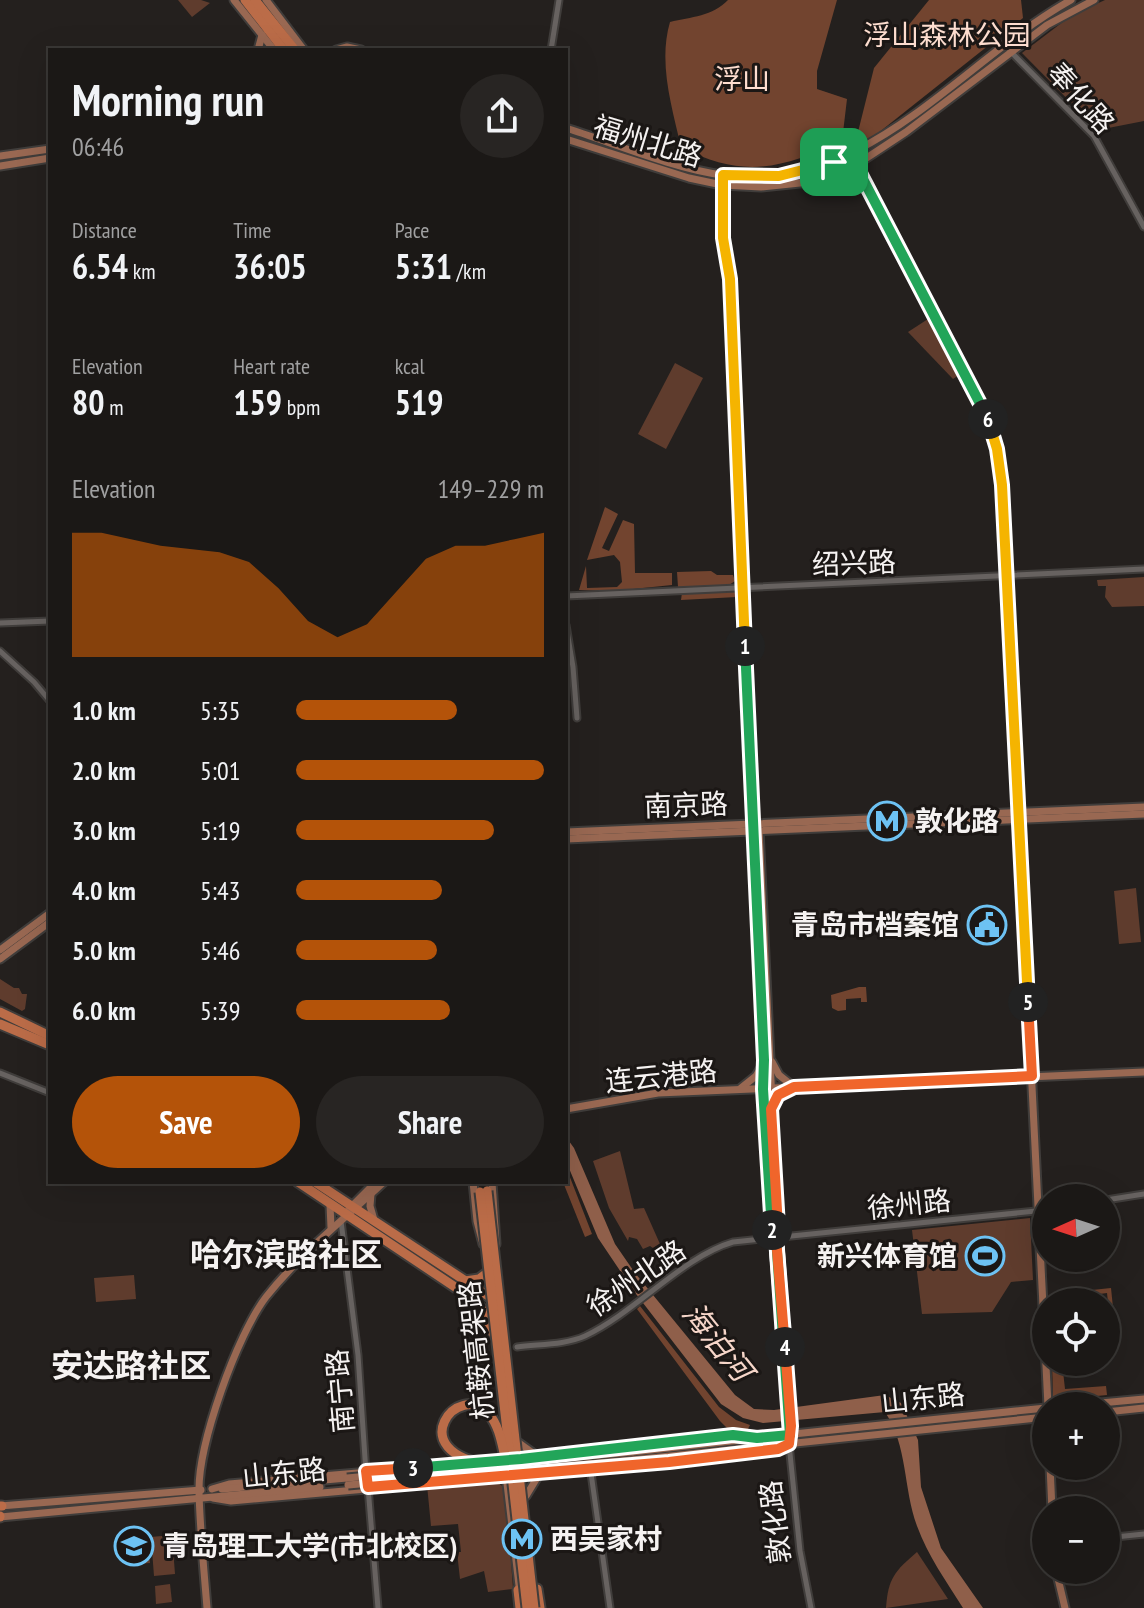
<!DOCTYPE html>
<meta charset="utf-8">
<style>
:root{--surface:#1b1816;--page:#282523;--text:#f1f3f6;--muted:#a0a0a1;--line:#393735;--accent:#b45309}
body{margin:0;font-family:"PT Sans Narrow","Noto Sans SC",sans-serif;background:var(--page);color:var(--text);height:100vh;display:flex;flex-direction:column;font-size:30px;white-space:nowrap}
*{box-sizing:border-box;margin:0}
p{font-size:26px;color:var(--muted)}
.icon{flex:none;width:44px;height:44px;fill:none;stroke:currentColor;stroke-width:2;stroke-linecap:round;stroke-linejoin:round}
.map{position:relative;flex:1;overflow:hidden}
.panel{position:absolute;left:48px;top:48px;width:520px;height:1136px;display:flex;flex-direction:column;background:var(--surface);border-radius:0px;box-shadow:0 8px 32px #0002,0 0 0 2px var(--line)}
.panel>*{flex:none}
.needle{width:52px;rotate:267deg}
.buttons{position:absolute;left:1032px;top:1184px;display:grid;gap:16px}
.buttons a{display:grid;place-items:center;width:88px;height:88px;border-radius:50%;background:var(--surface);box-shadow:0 8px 32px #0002,0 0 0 2px var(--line);font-size:40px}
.pin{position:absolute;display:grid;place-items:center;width:68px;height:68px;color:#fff;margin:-34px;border-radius:16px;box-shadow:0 4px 12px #0006}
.km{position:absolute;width:40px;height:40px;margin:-20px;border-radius:50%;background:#222;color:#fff;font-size:22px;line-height:40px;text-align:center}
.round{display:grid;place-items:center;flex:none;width:84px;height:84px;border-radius:42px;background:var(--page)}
.overview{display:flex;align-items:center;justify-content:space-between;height:136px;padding:0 24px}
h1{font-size:44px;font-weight:600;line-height:60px}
.stats{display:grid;grid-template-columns:repeat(3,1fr);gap:12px;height:136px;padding:8px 24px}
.stats div{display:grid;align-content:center}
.stats b{font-size:34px;font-weight:600}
.stats small{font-size:22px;font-weight:400}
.stats p{font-size:22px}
.chart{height:224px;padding:16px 24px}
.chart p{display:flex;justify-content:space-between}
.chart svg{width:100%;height:144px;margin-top:8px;fill:var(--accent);opacity:.7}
.button{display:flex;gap:16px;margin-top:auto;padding:16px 24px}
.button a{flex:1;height:92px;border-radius:48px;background:var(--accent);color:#fff;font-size:32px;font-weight:600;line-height:92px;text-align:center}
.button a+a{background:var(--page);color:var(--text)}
ul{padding:0 24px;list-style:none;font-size:26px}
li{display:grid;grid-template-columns:128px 96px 1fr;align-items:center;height:60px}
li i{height:20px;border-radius:10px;background:var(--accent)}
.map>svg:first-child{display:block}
.green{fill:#5f3c2d}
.forest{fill:#72442f}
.water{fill:#8f5f4a}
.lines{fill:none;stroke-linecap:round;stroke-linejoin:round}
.minor-casing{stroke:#403d3b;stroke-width:9}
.major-casing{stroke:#403d3b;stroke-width:11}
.highway-casing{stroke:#403d3b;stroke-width:13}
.minor{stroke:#676260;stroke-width:5}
.major{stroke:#996852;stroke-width:7}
.highway{stroke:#bb6c48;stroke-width:9}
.major-bridge-casing{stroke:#403d3b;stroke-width:11;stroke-linecap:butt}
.highway-bridge-casing{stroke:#403d3b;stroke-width:13;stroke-linecap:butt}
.major-bridge{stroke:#996852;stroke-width:7}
.highway-bridge{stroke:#bb6c48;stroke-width:9}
.split-1-casing{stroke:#fff;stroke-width:16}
.split-2-casing{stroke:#fff;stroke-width:16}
.split-3-casing{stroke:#fff;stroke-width:16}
.split-4-casing{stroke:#fff;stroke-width:16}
.split-5-casing{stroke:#fff;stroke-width:16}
.split-6-casing{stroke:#fff;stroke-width:16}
.split-7-casing{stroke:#fff;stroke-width:16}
.split-1{stroke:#f5b400;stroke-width:10}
.split-2{stroke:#22a559;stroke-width:10}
.split-3{stroke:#22a559;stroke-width:10}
.split-4{stroke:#f0652b;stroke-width:10}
.split-5{stroke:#f0652b;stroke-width:10}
.split-6{stroke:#f5b400;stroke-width:10}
.split-7{stroke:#22a559;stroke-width:10}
.labels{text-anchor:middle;stroke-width:6;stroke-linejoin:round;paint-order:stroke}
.park-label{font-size:28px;fill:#fdddcf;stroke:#1b1715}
.street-label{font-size:28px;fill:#f5f2f1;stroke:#1b1715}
.poi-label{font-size:28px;font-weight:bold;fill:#f5f2f1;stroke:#1b1715;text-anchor:start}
.water-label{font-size:30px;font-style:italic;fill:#f6d6c9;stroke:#1b1715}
.quarter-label{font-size:32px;font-weight:bold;fill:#f5f2f1;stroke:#1b1715}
</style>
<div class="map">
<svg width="1144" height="1608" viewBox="0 0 1144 1608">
<rect width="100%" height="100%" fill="#24201e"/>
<!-- green -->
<g class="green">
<path d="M178,0H201L210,3L192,17Z"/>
<path d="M1105,0H1144V121L1098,130L1022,53L1072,15Z"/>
<path d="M928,319L959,375L953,379L908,332Z"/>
<path d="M675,363L703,378L666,449L638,434Z"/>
<path d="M1144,577V606L1112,607L1105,597L1106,586H1098L1097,580Z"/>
<path d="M1136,888L1141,942L1119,944L1114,891Z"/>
<path d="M0,979L14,988H19L22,994H27L25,1009L22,1011L0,999Z"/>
<path d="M620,1151L634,1209L644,1208L660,1244L653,1248L650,1246L643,1249L637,1239L629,1237L628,1241L609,1208L593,1161Z"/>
<path d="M1030,1218L1033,1280L1011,1282L992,1312L922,1314L912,1230Z"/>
<path d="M134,1275L136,1299L96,1302L94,1278Z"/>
<path d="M491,1481L497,1482L506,1489L513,1589L488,1592L484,1571L460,1579L457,1552H461L458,1524L431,1526L427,1485Z"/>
<path d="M172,1535L175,1574L154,1576L151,1537Z"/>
<path d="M144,1539L145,1555H149L150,1563L136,1564L135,1561H126L125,1540Z"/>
<path d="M917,1552L948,1599L886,1608C888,1578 895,1571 917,1552Z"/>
<path d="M170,1584L172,1602L156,1604L155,1586Z"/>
</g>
<!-- forest -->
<g class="forest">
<path d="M728,0H837L817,71V89L847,99L842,141C781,169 743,179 681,147C672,107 658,63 670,22C691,17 713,16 728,0Z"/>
<path d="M929,0H1021L1023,18L858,149L855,144L874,68Z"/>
<path d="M605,507L618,514L602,548L609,551L623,520L634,524L635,573H672V585L614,591L579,590L586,566L587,588L617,587L622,582L620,562L614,555L587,560Z"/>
<path d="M711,571L717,575H733L735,581L729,585L678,587L677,572Z"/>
<path d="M731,589L736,592L737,597L681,600L682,593Z"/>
<path d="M859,987H866L867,1002H861V998L846,999V1010L838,1011L832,1008L831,995Z"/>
<path d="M566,1167L592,1234L585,1237L563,1182H566Z"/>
<path d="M1111,1288L1117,1347L1106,1348V1344L1112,1342L1107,1293L1092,1295V1290Z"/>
<path d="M640,1306L719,1407L736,1420L750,1425L748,1429L729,1430L720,1421L637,1309Z"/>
<path d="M1052,1362H1062L1065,1389L1106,1386L1107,1395L1056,1400L1053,1398Z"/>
</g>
<!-- water -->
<path class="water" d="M566,1137L574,1148L615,1244L635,1273L735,1395L754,1409L774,1410L885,1395L901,1403L918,1440L921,1487L941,1548L983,1608H963C946,1581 928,1556 917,1526C903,1488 908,1446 885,1412L763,1423L743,1418L721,1404L633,1290L598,1238L566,1161Z"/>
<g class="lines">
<defs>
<g id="minor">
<path d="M551,50L559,0"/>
<path d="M1010,51L1094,136L1144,227"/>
<path d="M566,596L1144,569"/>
<path d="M0,623L50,621"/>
<path d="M566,625L573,667L577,718"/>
<path d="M0,651L34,682L50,701"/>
<path d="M0,1073L50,1093"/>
<path d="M1106,1200L1144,1194"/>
<path d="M341,1221L358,1355L366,1473"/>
<path d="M517,1347C539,1344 565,1345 585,1336C636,1312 682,1257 733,1242L1046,1210"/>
<path d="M789,1444L800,1551L811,1608"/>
<path d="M590,1466L610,1608"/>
<path d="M368,1487L378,1608"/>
<path d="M1106,1538L1144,1534"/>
</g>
<g id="major">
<path d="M234,0L274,50"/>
<path d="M266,0L304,50"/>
<path d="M258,50L262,35"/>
<path d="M336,50L347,47L361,50"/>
<path d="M566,128C613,143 675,169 723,175C868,194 957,64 1071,0"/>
<path d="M566,139L689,178L722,185L761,187L800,183L865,159L906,132L1047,25L1094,0"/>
<path d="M0,156L50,149"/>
<path d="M851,156C877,218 913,277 945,337C968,379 991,419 1001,467L1048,1406"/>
<path d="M0,166L50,158"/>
<path d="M723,175V238L730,279L764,1060L763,1089L771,1228L776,1238"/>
<path d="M753,824L759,830L778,1227L776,1238L791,1426L789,1444"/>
<path d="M566,832L1144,807"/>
<path d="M566,839L1144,814"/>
<path d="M0,950L50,913"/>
<path d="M0,959L50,922"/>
<path d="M772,1062L779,1075L794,1087"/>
<path d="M741,1088L756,1076L762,1066"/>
<path d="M566,1109L658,1093L1144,1072"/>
<path d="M473,1182L477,1221L483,1244"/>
<path d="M492,1182L496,1244"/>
<path d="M371,1194L370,1206L374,1220"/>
<path d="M330,1205L331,1227"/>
<path d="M349,1209L376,1182"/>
<path d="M1068,1406L1144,1399"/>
<path d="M1106,1412L1144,1408"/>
<path d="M754,1438L1046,1408"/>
<path d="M519,1443L537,1456"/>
<path d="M632,1452L741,1440"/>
<path d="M532,1458L733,1435L757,1438"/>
<path d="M632,1460L1046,1417"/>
<path d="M1050,1466L1052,1510"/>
<path d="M506,1475L520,1594"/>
<path d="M212,1489L229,1484L452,1465"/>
<path d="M222,1489L347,1478"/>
<path d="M526,1496L540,1473"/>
<path d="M213,1498L231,1501L669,1462L778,1449L789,1444"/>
<path d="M0,1506L201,1490"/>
<path d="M0,1517L320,1487"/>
<path d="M1056,1570L1065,1608"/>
<path d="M207,1608C204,1570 200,1530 199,1492C198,1444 237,1335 266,1297C301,1253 343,1220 384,1182"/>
</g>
<g id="highway">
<path d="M245,0L284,50"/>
<path d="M255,0L295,50"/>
<path d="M0,1012L50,1036"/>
<path d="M0,1024L50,1045"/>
<path d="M298,1182L470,1297L481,1308L493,1333"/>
<path d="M315,1182L496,1301"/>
<path d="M465,1281L479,1279L487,1273"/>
<path d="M0,1506H2"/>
<path d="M0,1517V1516"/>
<path d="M537,1589L540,1608"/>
<path d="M518,1590L520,1608"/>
</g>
</defs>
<!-- minor casing -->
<use href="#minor" class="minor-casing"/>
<!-- major casing -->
<use href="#major" class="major-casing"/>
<!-- highway casing -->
<use href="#highway" class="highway-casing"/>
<!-- minor -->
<use href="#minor" class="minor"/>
<!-- major -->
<use href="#major" class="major"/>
<!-- highway -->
<use href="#highway" class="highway"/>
<defs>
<g id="major-bridge">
<path d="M347,1478L632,1452"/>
<path d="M348,1485L632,1460"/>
</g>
<g id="highway-bridge">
<path d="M487,1191L534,1608"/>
<path d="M480,1192L527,1608"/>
<path d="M490,1465C400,1452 459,1379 489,1414C500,1427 502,1446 506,1461"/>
</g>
</defs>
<!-- major-bridge casing -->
<use href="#major-bridge" class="major-bridge-casing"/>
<!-- highway-bridge casing -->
<use href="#highway-bridge" class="highway-bridge-casing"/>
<!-- major-bridge -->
<use href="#major-bridge" class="major-bridge"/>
<!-- highway-bridge -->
<use href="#highway-bridge" class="highway-bridge"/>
</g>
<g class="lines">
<defs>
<path id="split-1" d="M745,646L730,279L723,238V175L779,176L834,162"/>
<path id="split-2" d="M745,646L764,1060L763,1089L772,1230"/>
<path id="split-3" d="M413,1468L521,1459L733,1435L757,1438L790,1435L776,1238L772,1230"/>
<path id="split-4" d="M413,1468L366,1471L368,1487L669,1462L778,1449L789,1444L791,1426L785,1347"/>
<path id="split-5" d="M785,1347L776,1238L778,1227L771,1109L778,1095L794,1087L1032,1076L1028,1002"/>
<path id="split-6" d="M988,419L997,449L1002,485L1028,1002"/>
<path id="split-7" d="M834,162L851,156L988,419"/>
</defs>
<!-- split-1 casing -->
<use href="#split-1" class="split-1-casing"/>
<!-- split-2 casing -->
<use href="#split-2" class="split-2-casing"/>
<!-- split-3 casing -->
<use href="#split-3" class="split-3-casing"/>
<!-- split-4 casing -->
<use href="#split-4" class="split-4-casing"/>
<!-- split-5 casing -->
<use href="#split-5" class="split-5-casing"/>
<!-- split-6 casing -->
<use href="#split-6" class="split-6-casing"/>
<!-- split-7 casing -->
<use href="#split-7" class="split-7-casing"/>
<!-- split-1 -->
<use href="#split-1" class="split-1"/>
<!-- split-2 -->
<use href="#split-2" class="split-2"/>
<!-- split-3 -->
<use href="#split-3" class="split-3"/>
<!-- split-4 -->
<use href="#split-4" class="split-4"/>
<!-- split-5 -->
<use href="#split-5" class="split-5"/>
<!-- split-6 -->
<use href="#split-6" class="split-6"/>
<!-- split-7 -->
<use href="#split-7" class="split-7"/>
</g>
<!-- icons -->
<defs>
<symbol id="metro-ring" viewBox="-11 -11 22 22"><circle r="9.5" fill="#1b1715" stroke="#6dc2f3" stroke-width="1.5"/><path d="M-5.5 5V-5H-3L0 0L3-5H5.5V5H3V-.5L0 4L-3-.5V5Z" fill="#6dc2f3"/></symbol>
<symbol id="civic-ring" viewBox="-11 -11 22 22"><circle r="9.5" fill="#1b1715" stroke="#6dc2f3" stroke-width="1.5"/><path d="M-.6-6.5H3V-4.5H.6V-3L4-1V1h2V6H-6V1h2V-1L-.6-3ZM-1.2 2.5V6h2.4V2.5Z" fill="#6dc2f3"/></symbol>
<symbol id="stadium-ring" viewBox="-11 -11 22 22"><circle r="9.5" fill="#1b1715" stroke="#6dc2f3" stroke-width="1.5"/><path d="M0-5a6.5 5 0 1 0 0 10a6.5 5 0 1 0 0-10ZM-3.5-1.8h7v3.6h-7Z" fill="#6dc2f3"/></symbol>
<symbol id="university-ring" viewBox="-11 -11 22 22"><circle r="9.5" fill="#1b1715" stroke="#6dc2f3" stroke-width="1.5"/><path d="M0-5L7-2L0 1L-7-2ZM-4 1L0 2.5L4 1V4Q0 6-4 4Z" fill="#6dc2f3"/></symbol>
</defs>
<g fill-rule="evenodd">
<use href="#metro-ring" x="865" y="799" width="44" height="44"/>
<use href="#civic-ring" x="965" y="903" width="44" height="44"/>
<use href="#stadium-ring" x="963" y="1234" width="44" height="44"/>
<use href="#metro-ring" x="500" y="1517" width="44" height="44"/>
<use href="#university-ring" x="112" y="1524" width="44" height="44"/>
</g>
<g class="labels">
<!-- park labels -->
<g class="park-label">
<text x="947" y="45">浮山森林公园</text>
<text x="742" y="89">浮山</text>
</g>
<!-- street labels -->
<g class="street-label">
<text transform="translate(1081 98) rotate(48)" y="10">奉化路</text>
<text transform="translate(648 141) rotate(17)" y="10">福州北路</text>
<text transform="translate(854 563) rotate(-2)" y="10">绍兴路</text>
<text transform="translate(686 805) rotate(-2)" y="10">南京路</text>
<text transform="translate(661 1076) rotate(-6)" y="10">连云港路</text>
<text transform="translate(909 1204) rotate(-6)" y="10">徐州路</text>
<text transform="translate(636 1278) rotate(-34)" y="10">徐州北路</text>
<text transform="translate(476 1350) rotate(-96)" y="10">杭鞍高架路</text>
<text transform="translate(340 1391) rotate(-95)" y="10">南宁路</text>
<text transform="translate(923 1398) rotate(-6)" y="10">山东路</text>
<text transform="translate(284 1473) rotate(-6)" y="10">山东路</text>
<text transform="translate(775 1522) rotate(-97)" y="10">敦化路</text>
</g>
<!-- poi labels -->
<g class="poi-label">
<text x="915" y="831">敦化路</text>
<text x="959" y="935" text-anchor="end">青岛市档案馆</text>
<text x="957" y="1266" text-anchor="end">新兴体育馆</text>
<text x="550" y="1549">西吴家村</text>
<text x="162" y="1556">青岛理工大学(市北校区)</text>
</g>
<!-- water labels -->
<g class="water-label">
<text transform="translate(717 1342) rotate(51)" y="10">海泊河</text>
</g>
<!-- quarter labels -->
<g class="quarter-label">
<text x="286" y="1266">哈尔滨路社区</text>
<text x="131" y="1377">安达路社区</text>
</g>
</g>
</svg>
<div class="buttons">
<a><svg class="needle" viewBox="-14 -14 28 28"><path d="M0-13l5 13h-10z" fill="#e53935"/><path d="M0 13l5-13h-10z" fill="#a0a0a1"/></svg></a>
<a><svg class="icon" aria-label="locate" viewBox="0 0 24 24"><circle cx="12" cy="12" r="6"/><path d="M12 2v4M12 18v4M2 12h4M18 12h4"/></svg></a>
<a>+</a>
<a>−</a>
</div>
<div class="pin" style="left:834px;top:162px;background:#1e9e55"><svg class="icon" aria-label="arrive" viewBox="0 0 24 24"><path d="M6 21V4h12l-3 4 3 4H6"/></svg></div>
<b class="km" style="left:745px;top:646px">1</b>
<b class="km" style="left:772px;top:1230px">2</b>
<b class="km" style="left:413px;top:1468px">3</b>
<b class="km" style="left:785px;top:1347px">4</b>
<b class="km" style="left:1028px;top:1002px">5</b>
<b class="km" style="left:988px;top:419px">6</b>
<section class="panel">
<div class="overview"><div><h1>Morning run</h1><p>06:46</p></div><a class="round"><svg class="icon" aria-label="share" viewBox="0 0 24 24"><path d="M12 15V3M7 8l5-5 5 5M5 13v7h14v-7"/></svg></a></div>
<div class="stats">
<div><p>Distance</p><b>6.54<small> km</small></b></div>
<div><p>Time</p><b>36:05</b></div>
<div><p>Pace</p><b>5:31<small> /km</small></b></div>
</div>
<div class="stats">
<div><p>Elevation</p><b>80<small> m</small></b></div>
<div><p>Heart rate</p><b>159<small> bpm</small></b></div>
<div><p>kcal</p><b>519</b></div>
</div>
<div class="chart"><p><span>Elevation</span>149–229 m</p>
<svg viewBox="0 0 160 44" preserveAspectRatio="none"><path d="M0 44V6L10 6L20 8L30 10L40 11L50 12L60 15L70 23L80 33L90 38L100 34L110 24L120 14L130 10L140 10L150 8L160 6V44z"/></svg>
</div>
<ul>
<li><b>1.0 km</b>5:35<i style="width:65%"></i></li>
<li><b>2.0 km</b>5:01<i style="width:100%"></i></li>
<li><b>3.0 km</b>5:19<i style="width:80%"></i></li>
<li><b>4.0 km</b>5:43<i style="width:59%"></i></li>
<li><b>5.0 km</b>5:46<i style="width:57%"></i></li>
<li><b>6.0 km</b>5:39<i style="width:62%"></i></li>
</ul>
<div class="button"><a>Save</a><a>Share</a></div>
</section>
</div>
